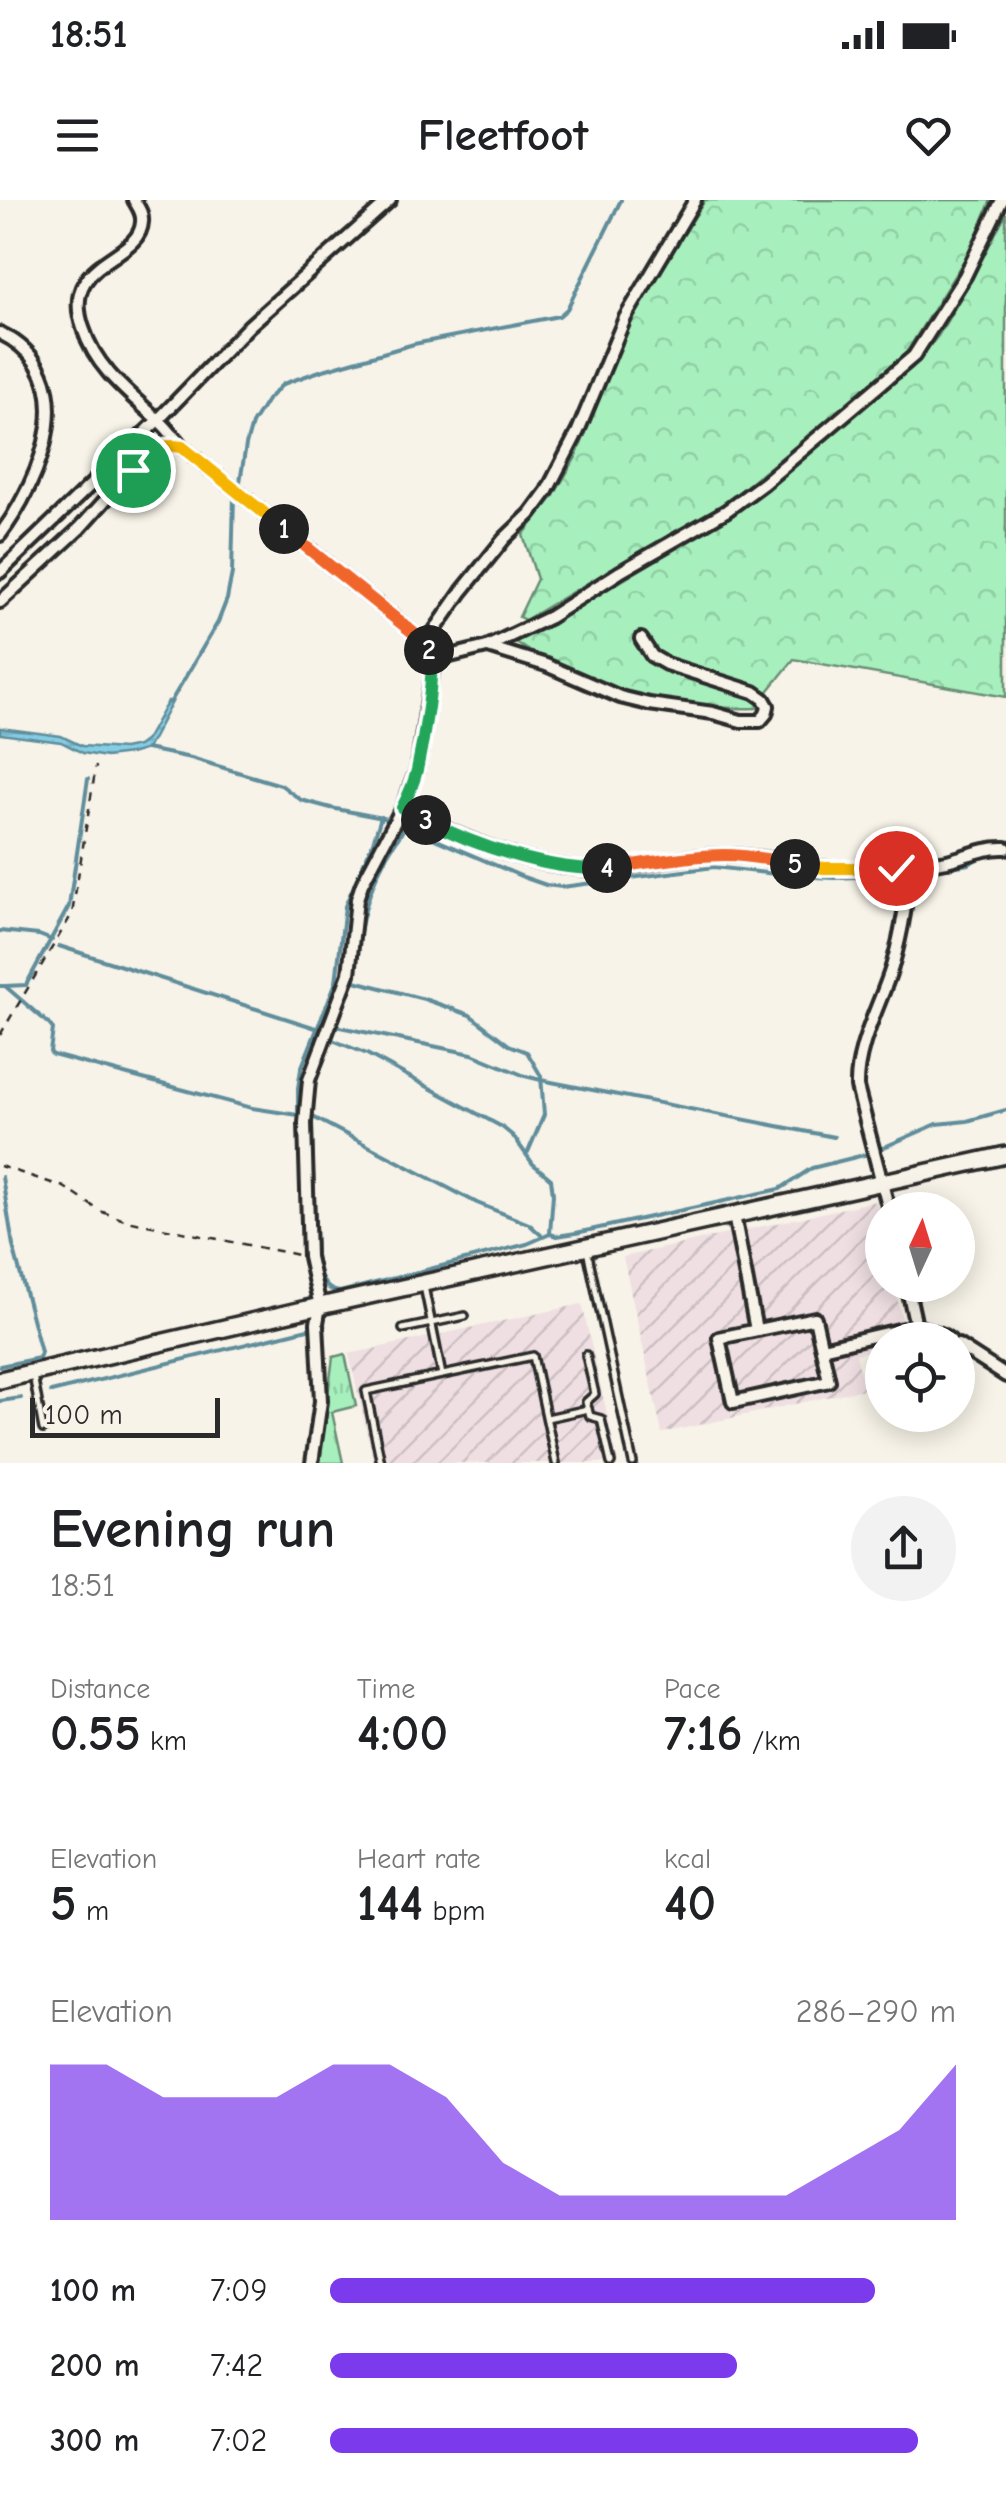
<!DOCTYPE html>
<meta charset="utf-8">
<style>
:root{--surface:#fff;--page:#f2f2f2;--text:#202124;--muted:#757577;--accent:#7c3aed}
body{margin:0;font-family:"Comic Neue",sans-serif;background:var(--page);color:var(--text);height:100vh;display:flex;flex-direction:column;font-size:38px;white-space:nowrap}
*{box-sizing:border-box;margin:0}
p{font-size:32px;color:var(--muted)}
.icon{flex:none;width:55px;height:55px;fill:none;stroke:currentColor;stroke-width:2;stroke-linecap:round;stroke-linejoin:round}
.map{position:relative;height:1263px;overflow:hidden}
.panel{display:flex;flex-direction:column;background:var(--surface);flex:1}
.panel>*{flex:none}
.needle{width:65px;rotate:4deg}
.tools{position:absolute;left:865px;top:992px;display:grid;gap:20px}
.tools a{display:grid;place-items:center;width:110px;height:110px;border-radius:50%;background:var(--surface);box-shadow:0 5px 25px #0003;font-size:50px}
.scale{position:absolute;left:30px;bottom:25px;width:190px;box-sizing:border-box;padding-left:10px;border:5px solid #2b2b2b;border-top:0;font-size:28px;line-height:35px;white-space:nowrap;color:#2b2b2b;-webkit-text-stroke:8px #f7f3e8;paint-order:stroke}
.pin{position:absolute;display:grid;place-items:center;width:85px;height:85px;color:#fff;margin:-42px;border:5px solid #fff;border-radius:50%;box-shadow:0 2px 10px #0007}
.km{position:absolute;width:50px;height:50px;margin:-25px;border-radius:50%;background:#222;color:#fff;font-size:28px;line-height:50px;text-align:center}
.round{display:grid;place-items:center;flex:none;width:105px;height:105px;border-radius:52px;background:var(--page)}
.summary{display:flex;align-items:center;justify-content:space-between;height:170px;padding:0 50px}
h1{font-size:55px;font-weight:600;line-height:75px}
.metrics{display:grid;grid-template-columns:repeat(3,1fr);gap:15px;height:170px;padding:10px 50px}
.metrics div{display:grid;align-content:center}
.metrics b{font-size:50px;font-weight:600}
.metrics small{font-size:28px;font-weight:400}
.metrics p{font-size:28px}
.chart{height:280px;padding:20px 50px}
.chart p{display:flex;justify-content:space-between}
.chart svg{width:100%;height:180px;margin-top:10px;fill:var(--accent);opacity:.7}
ul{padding:0 50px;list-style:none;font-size:32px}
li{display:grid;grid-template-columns:160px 120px 1fr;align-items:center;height:75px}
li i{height:25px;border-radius:12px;background:var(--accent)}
.status{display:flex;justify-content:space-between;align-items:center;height:70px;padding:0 50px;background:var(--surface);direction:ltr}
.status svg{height:28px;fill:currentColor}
header{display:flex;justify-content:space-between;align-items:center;height:130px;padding:0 50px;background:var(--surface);font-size:45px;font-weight:600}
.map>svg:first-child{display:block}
.industrial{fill:url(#industrial-furrows)}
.grass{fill:url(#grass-tufts);stroke:#698e74;stroke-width:2.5}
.forest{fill:url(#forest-crowns);stroke:#698e74;stroke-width:2.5}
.water{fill:url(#water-rules);stroke:#608d9b;stroke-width:2.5}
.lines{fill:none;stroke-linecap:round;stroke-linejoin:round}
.stream{stroke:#608d9b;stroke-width:4}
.lane-casing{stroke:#2b2b2b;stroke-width:12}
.street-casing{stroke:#2b2b2b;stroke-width:18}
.secondary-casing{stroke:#2b2b2b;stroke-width:22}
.path{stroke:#2b2b2b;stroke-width:2.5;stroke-dasharray:8 8;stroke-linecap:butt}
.lane{stroke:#f7f3e8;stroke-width:5}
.street{stroke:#f7f3e8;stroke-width:10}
.secondary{stroke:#f7f3e8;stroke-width:15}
.split-1-casing{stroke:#fff;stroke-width:20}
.split-2-casing{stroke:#fff;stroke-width:20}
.split-3-casing{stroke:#fff;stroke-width:20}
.split-4-casing{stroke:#fff;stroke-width:20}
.split-5-casing{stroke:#fff;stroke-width:20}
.split-6-casing{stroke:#fff;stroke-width:20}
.split-1{stroke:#f5b400;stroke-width:12}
.split-2{stroke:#f0652b;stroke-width:12}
.split-3{stroke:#22a559;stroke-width:12}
.split-4{stroke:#22a559;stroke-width:12}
.split-5{stroke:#f0652b;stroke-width:12}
.split-6{stroke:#f5b400;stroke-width:12}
</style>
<div class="status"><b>18:51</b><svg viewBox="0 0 49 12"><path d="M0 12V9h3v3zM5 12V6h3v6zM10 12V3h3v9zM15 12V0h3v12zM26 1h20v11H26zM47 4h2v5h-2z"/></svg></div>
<header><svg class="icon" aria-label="menu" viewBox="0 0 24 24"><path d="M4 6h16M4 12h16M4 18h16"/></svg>Fleetfoot<svg class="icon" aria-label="heart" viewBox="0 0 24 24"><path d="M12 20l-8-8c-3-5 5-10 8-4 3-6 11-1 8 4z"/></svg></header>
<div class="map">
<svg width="1006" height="1263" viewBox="0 0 1006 1263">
<defs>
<pattern id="industrial-furrows" width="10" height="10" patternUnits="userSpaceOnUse" patternTransform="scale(2.5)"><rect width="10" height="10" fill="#efdfe2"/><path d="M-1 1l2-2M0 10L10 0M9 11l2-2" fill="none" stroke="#cdc0c2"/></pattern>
<pattern id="grass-tufts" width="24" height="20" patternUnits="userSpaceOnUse" patternTransform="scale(2.5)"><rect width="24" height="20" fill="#a7f0be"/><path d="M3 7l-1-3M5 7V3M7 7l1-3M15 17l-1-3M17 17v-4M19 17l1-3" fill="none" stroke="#90cea3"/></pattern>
<pattern id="forest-crowns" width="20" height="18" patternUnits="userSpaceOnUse" patternTransform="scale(2.5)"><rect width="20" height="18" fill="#a7f0be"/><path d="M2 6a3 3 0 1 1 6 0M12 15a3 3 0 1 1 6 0" fill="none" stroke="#90cea3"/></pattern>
<pattern id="water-rules" width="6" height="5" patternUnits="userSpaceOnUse" patternTransform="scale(2.5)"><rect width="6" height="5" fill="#84cee5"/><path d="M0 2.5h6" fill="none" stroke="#72b1c5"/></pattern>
</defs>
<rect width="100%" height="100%" fill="#f7f3e8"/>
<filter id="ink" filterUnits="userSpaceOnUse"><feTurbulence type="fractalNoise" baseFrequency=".01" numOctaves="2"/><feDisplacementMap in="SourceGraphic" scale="20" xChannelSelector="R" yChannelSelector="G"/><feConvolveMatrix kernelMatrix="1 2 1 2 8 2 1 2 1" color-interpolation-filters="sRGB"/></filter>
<g filter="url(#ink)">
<!-- industrial -->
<g class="industrial">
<path d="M876,1001L882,1032V1085H894L907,1140H882V1148L856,1154L864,1189L662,1233L623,1057Z"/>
<path d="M582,1104L618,1263H374L349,1154Z"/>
</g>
<!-- grass -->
<path class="grass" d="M345,1154L356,1206L332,1212L343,1263H319L333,1157Z"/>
<!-- forest -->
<g class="forest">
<path d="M705,0H991L971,49L906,153L864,191L713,313L638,353L525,420L519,417L537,379L523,335L553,297L576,257L630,122Z"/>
<path d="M1006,13V497L794,459L765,495L669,461L655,453L644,435L637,437L648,457L751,496L760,503L757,508C676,511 581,489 515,442L556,421L736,311L912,168L938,136L972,79Z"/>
</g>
<!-- water -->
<path class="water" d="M168,501L172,502L147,549L130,554L106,557L83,553L61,542L0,534V528L61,536L82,546L123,549L138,546L146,540Z"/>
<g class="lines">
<!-- stream -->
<g class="stream">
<path d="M170,503L218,422L227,399L232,373L234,296L240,282L246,245L252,224L267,200L283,184L320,171L414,144L559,116L567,109L621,0"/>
<path d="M146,549L191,558L281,585L301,600L331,608L388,619L523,677L546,685L562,687L714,667L793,676L834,678L903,675L969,664L984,654"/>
<path d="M0,731L39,735L52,740"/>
<path d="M59,746L316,828"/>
<path d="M356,755C361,721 368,691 384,661C390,649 399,638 405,626"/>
<path d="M351,780L424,799L470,815L509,845L527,852L541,876L544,915L528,952"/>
<path d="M0,786H5L48,823L53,829L50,852L53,855L252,908L298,915V888L301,869L336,782L345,706L373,642L381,617"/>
<path d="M5,786L26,785L69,706L88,579"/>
<path d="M335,826L472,854L525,876L541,880L834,937"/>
<path d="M330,839L367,854L502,927L513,936L533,964L551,979L553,994L550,1033"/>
<path d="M324,855L350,784"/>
<path d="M312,893L317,873"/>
<path d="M311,912L316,1055C319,1071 321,1091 340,1092L527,1044L550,1034L557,1036L576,1033L780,989L812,968L868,954"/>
<path d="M311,916L477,1003L529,1024L541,1035"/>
<path d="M882,948L937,924L967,921L1006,910"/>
<path d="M0,1166L39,1158L41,1152L13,1046L2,977"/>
<path d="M51,1192L312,1128"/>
<path d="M0,1201L21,1198"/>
</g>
<defs>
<g id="lane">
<path d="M587,1050L633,1263"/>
<path d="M424,1086L442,1175"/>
<path d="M403,1129L465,1116"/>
<path d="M586,1155L595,1194L586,1202L590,1216L601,1219L611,1263"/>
<path d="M33,1175L43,1229"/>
<path d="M547,1218L588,1209"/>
<path d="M381,1263L366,1191L533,1156L556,1263"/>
</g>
<g id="street">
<path d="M134,0C138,7 143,13 142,22C140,61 59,59 83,128C96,168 126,191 156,218C166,226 174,237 182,247L426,443L434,460L417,570L402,608L362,684L357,699L349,774L309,880L305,923L309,1057L320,1106L317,1123L321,1201L312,1263"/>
<path d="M0,133C85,174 42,278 0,335"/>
<path d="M0,372L158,220L249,126L390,0"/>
<path d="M0,402L80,328L133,269L156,250L167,244L181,247"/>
<path d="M426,443L462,391L504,339L530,314L547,291L578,231L625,118L695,0"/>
<path d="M488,447L546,465L620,497L649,504L713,513L741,521H760L766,514L768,506L764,499L754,492L666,464L652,456L641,439"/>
<path d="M434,460L487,447L550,417L620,372L726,311L764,283L914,156L965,76L1002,0"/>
<path d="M402,608C459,637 533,670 598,669C641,668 683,654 727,655C757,655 788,663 817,667C842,670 869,669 894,668C911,667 930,664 947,661C967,656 985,647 1006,648"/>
<path d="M889,1010L857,887C856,846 880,806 892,767C901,735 908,700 908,666"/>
<path d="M734,1015L756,1130"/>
<path d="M815,1118L829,1181L733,1202L719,1138Z"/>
<path d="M916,1126L941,1134L950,1140"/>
<path d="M958,1145L1006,1176"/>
<path d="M822,1148L916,1126L907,1085"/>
</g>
<path id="secondary" d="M0,1180L320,1106L1006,955"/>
</defs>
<!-- lane casing -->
<use href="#lane" class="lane-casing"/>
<!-- street casing -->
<use href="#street" class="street-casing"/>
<!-- secondary casing -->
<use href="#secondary" class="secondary-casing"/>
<!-- path -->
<g class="path">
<path d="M0,835L72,714L96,566"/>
<path d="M0,966L64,987L100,1011L127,1021L298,1055"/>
</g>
<!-- lane -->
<use href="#lane" class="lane"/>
<!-- street -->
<use href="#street" class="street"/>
<!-- secondary -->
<use href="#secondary" class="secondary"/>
</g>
</g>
<g class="lines" filter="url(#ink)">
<defs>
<path id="split-1" d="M133,270C151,254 157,242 182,247L284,329"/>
<path id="split-2" d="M284,329L426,443L429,450"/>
<path id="split-3" d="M426,620L402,608C408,596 414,583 417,570C422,547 437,468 429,450"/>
<path id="split-4" d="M426,620C473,645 553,673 607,668"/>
<path id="split-5" d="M607,668C646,664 685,655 724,655C747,655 772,660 795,664"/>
<path id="split-6" d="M795,664L824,668H896"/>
</defs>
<!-- split-1 casing -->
<use href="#split-1" class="split-1-casing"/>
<!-- split-2 casing -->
<use href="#split-2" class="split-2-casing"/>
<!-- split-3 casing -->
<use href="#split-3" class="split-3-casing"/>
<!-- split-4 casing -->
<use href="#split-4" class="split-4-casing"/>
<!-- split-5 casing -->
<use href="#split-5" class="split-5-casing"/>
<!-- split-6 casing -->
<use href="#split-6" class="split-6-casing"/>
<!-- split-1 -->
<use href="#split-1" class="split-1"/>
<!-- split-2 -->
<use href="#split-2" class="split-2"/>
<!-- split-3 -->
<use href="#split-3" class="split-3"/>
<!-- split-4 -->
<use href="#split-4" class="split-4"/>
<!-- split-5 -->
<use href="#split-5" class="split-5"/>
<!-- split-6 -->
<use href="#split-6" class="split-6"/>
</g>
</svg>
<div class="tools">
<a><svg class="needle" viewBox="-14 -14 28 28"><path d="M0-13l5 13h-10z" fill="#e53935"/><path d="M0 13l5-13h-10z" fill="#757577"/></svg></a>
<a><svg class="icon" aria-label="locate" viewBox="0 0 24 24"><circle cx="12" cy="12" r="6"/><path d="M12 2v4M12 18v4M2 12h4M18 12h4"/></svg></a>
</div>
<div class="scale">100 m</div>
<div class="pin" style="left:133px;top:270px;background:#1e9e55"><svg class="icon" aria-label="arrive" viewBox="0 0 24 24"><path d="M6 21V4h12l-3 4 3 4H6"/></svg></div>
<div class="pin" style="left:896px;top:668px;background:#d93025"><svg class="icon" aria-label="check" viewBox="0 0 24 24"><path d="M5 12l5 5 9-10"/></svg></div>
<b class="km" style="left:284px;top:329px">1</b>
<b class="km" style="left:429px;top:450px">2</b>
<b class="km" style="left:426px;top:620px">3</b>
<b class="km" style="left:607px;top:668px">4</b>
<b class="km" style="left:795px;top:664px">5</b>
</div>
<section class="panel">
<div class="summary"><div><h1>Evening run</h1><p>18:51</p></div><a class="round"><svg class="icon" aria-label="share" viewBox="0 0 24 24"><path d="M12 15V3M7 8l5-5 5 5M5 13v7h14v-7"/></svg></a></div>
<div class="metrics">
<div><p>Distance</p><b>0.55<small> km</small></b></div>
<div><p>Time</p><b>4:00</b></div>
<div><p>Pace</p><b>7:16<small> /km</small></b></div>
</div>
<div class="metrics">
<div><p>Elevation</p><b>5<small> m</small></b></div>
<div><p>Heart rate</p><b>144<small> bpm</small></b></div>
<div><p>kcal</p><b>40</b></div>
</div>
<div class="chart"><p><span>Elevation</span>286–290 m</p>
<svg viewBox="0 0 160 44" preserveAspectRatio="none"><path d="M0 44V6L10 6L20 14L30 14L40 14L50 6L60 6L70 14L80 30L90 38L100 38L110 38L120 38L130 38L140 30L150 22L160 6V44z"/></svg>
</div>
<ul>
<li><b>100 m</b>7:09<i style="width:87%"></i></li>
<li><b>200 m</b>7:42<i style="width:65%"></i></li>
<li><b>300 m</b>7:02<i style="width:94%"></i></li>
</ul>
</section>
